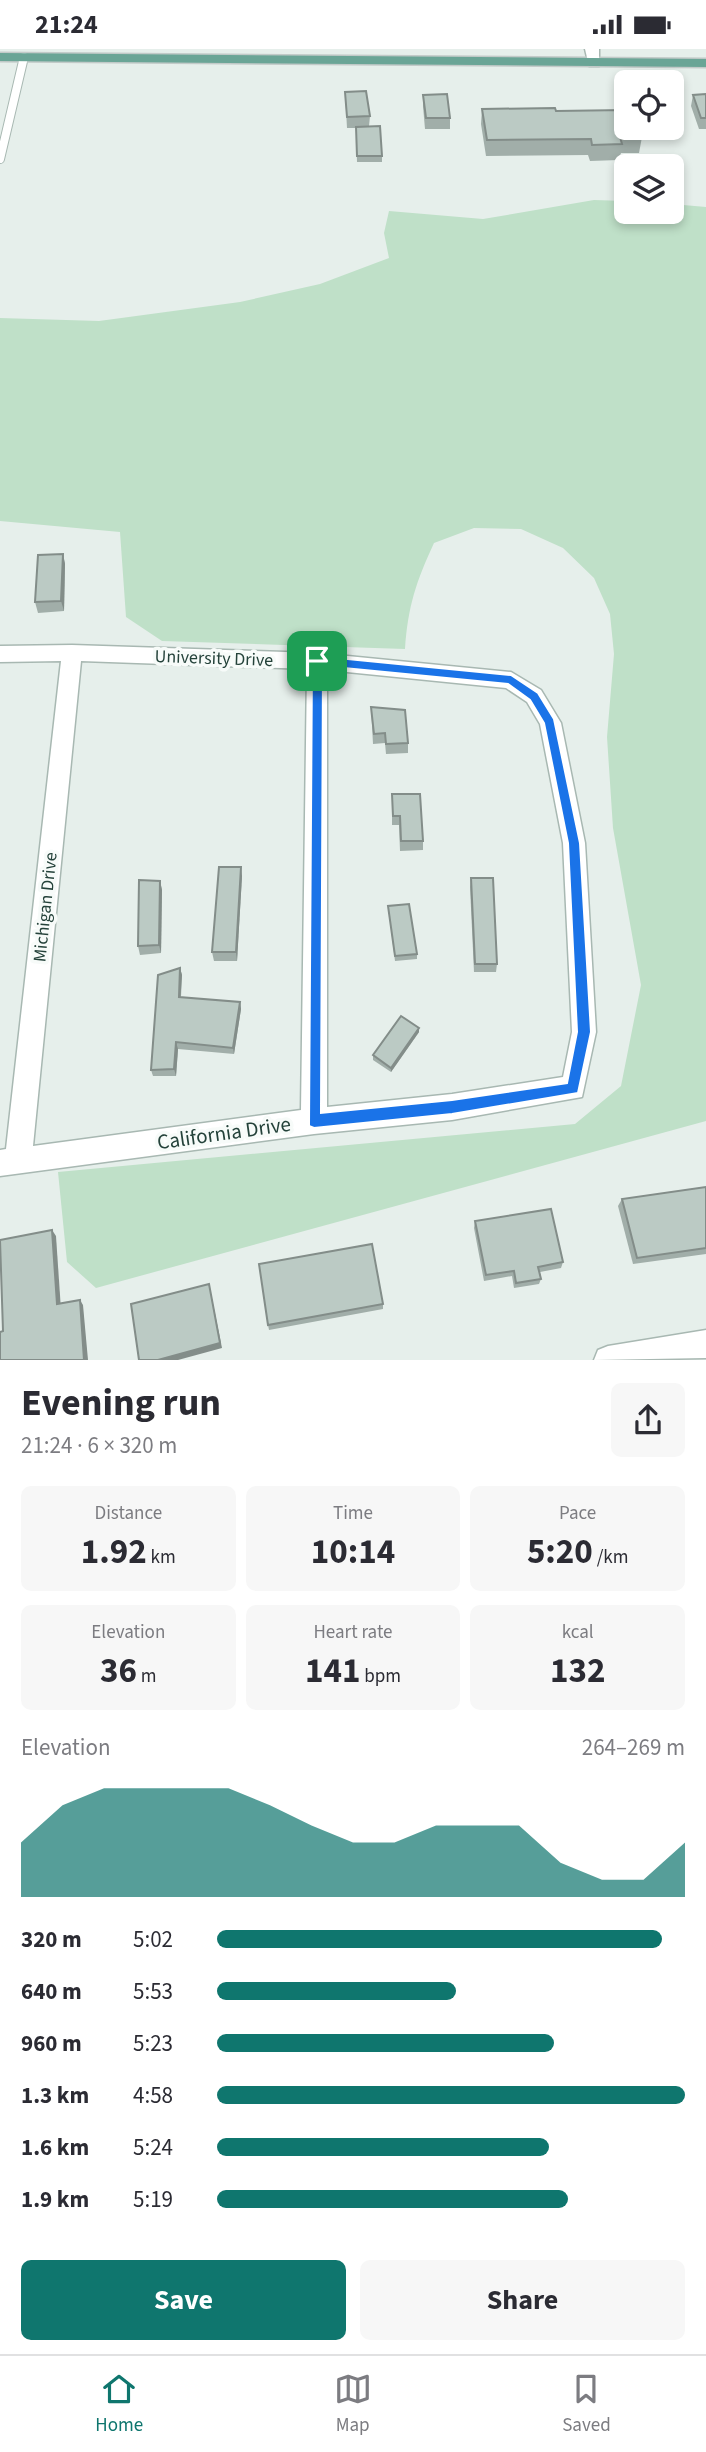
<!DOCTYPE html>
<meta charset="utf-8">
<style>
:root{--surface:#fff;--page:#f7f7f7;--text:#2b2b33;--muted:#7c7c81;--line:#e1e1e2;--accent:#0f766e}
body{margin:0;font-family:"Source Sans 3",sans-serif;background:var(--page);color:var(--text);height:100vh;display:flex;flex-direction:column;font-size:26px;white-space:nowrap}
*{box-sizing:border-box;margin:0}
p{font-size:23px;color:var(--muted)}
.icon{flex:none;width:38px;height:38px;fill:none;stroke:currentColor;stroke-width:2;stroke-linecap:round;stroke-linejoin:round}
.map{position:relative;height:1311px;overflow:hidden}
.side{display:flex;flex-direction:column;background:var(--surface);flex:1}
.side>*{flex:none}
.controls{position:absolute;left:614px;top:21px;display:grid;gap:14px}
.controls a{display:grid;place-items:center;width:70px;height:70px;border-radius:10px;background:var(--surface);box-shadow:0 4px 10px #0003;font-size:35px}
.pin{position:absolute;display:grid;place-items:center;width:60px;height:60px;color:#fff;margin:-30px;border-radius:14px;box-shadow:0 4px 10px #0006}
.round{display:grid;place-items:center;flex:none;width:74px;height:74px;border-radius:10px;background:var(--page)}
.headline{display:flex;align-items:center;justify-content:space-between;height:119px;padding:0 21px}
h1{font-size:38px;font-weight:700;line-height:52px}
.figures{display:grid;grid-template-columns:repeat(3,1fr);gap:10px;height:119px;padding:7px 21px}
.figures div{display:grid;align-content:center;border-radius:10px;background:var(--page);text-align:center}
.figures b{font-size:35px;font-weight:700}
.figures small{font-size:19px;font-weight:400}
.figures p{font-size:19px}
.chart{height:196px;padding:14px 21px}
.chart p{display:flex;justify-content:space-between}
.chart svg{width:100%;height:126px;margin-top:7px;fill:var(--accent);opacity:.7}
.primary-button{display:flex;gap:14px;margin-top:auto;padding:14px 21px}
.primary-button a{flex:1;height:80px;border-radius:10px;background:var(--accent);color:#fff;font-size:28px;font-weight:700;line-height:80px;text-align:center}
.primary-button a+a{background:var(--page);color:var(--text)}
ul{padding:0 21px;list-style:none;font-size:23px}
li{display:grid;grid-template-columns:112px 84px 1fr;align-items:center;height:52px}
li i{height:18px;border-radius:9px;background:var(--accent)}
.status{display:flex;justify-content:space-between;align-items:center;height:49px;padding:0 35px;background:var(--surface);direction:ltr}
.status svg{height:19px;fill:currentColor}
.menu{display:flex;justify-content:space-around;align-items:center;height:98px;border-top:2px solid var(--line);background:var(--surface);font-size:19px;color:var(--muted)}
.menu a{display:grid;justify-items:center;gap:4px}
.menu .current{color:var(--accent)}
.map>svg:first-child{display:block}
.green{fill:#bfe0c8}
.lines{fill:none;stroke-linecap:round;stroke-linejoin:round}
.lane-casing{stroke:#a8b8b2;stroke-width:10}
.street-casing{stroke:#a8b8b2;stroke-width:3}
.primary-casing{stroke:#c2cac8;stroke-width:3}
.lane{stroke:#fff;stroke-width:8}
.street{fill:#fff;fill-rule:evenodd}
.primary{fill:#6aa596;fill-rule:evenodd}
.wall{fill:#a1aea9}
.shaded-wall{fill:#838d89}
.building{fill:#bbcac4;stroke:#838d89;stroke-width:2}
.route{fill:#1a73e8;stroke:#fff;stroke-width:2;fill-rule:evenodd}
.labels{text-anchor:middle;stroke-width:7;stroke-linejoin:round;paint-order:stroke}
.street-label{font-size:18px;fill:#24423a;stroke:#f7fbf9}
.near-street-label{font-size:21px;fill:#24423a;stroke:#f7fbf9}
</style>
<div class="status"><b>21:24</b><svg viewBox="0 0 49 12"><path d="M0 12V9h3v3zM5 12V6h3v6zM10 12V3h3v9zM15 12V0h3v12zM26 1h20v11H26zM47 4h2v5h-2z"/></svg></div>
<div class="map">
<svg width="706" height="1311" viewBox="0 0 706 1311">
<rect width="100%" height="100%" fill="#e6efeb"/>
<!-- green -->
<path class="green" d="M594,151L626,152V163H672V155L706,158V1072L96,1239L67,1213L58,1123L575,1075L621,1037L641,936L613,779L607,688L614,605L610,565L594,529L563,499L521,480L474,479L434,494C416,533 408,557 405,600L162,592L126,568L120,483L0,472V269L99,272L240,253L320,235L389,209L384,184L389,162L483,170Z"/>
<g class="lines">
<defs>
<path id="lane" d="M0,110L24,8"/>
<g id="street">
<path d="M585,0H599V17H589Z"/>
<path d="M72,596L317,604L511,623L541,641L561,674L585,794L596,983L582,1048L452,1071L314,1085L0,1127V1101L6,1100L61,612L0,613V597ZM81,612L307,620L301,1061L33,1097ZM327,621L506,639L527,653L540,675L563,794L572,983L563,1028L452,1045L327,1058Z"/>
<path d="M706,1281V1309L594,1311L598,1301L608,1297Z"/>
</g>
<path id="primary" d="M0,4L706,10V18L0,12Z"/>
</defs>
<!-- lane casing -->
<use href="#lane" class="lane-casing"/>
<!-- street casing -->
<use href="#street" class="street-casing"/>
<!-- primary casing -->
<use href="#primary" class="primary-casing"/>
<!-- lane -->
<use href="#lane" class="lane"/>
<!-- street -->
<use href="#street" class="street"/>
<!-- primary -->
<use href="#primary" class="primary"/>
</g>
<!-- wall -->
<g class="wall">
<path d="M345,43L370,67L369,77L382,107V113H357L356,79H347Z"/>
<path d="M706,45V80H699L691,57L693,46Z"/>
<path d="M423,46L450,69V80H425L423,57Z"/>
<path d="M482,60L556,62L642,88L639,104H621L619,111L590,112L588,106L486,107L481,75Z"/>
<path d="M63,505L65,515L64,562L38,564L35,553Z"/>
<path d="M371,658L408,694V704L386,705L385,694L373,695Z"/>
<path d="M392,745L423,792V801L400,802L399,776H392Z"/>
<path d="M242,827L237,912H214L212,903Z"/>
<path d="M471,829L497,915L496,923H474L470,838Z"/>
<path d="M160,832L162,841L161,904L140,906L138,897Z"/>
<path d="M388,857L417,905V910L395,912Z"/>
<path d="M180,919L182,926L181,948L240,953L241,960L234,1005L178,1000L176,1027H153L151,1021Z"/>
<path d="M419,979V983L391,1023L373,1011V1006Z"/>
<path d="M706,1138V1205L633,1215L618,1157L622,1150Z"/>
<path d="M475,1172L563,1213L561,1219L540,1223L541,1230L539,1235L514,1239L512,1227L484,1232L474,1179Z"/>
<path d="M383,1255V1260L269,1281L268,1276Z"/>
</g>
<!-- shaded-wall -->
<g class="shaded-wall">
<path d="M63,505L65,515L64,562L61,552Z"/>
<path d="M241,818L242,827L237,912L236,903Z"/>
<path d="M160,832L162,841L161,904L159,896Z"/>
<path d="M180,919L182,926L180,955L179,948Z"/>
<path d="M240,953L241,960L234,1005L233,999Z"/>
<path d="M419,979V983L391,1023V1019Z"/>
<path d="M176,993L178,1000L176,1027L174,1020Z"/>
<path d="M52,1181L56,1187L61,1261L57,1255Z"/>
<path d="M209,1235L222,1299L178,1311H158Z"/>
<path d="M80,1251L83,1256L88,1311H84Z"/>
</g>
<!-- building -->
<g class="building">
<path d="M366,42L370,67L347,68L345,43Z"/>
<path d="M447,45L450,69H426L423,46Z"/>
<path d="M706,45V69H701L693,46Z"/>
<path d="M555,59L556,62L626,61V79H640L642,88H620L622,95L592,96L591,90L487,91L482,60Z"/>
<path d="M380,77L382,107H357L356,78Z"/>
<path d="M63,505L61,552L35,553L38,506Z"/>
<path d="M371,658L405,661L408,694L386,695L385,684L374,685Z"/>
<path d="M392,745H420L423,792H401L400,767H393Z"/>
<path d="M219,818H241L236,903H212Z"/>
<path d="M471,829H493L497,915H475Z"/>
<path d="M139,831L160,832L159,896L138,897Z"/>
<path d="M409,855L417,905L395,907L388,857Z"/>
<path d="M180,919L179,948L240,953L233,999L176,993L174,1020L151,1021L158,926Z"/>
<path d="M401,967L419,979L391,1019L373,1006Z"/>
<path d="M706,1138V1199L637,1209L622,1150Z"/>
<path d="M551,1160L563,1213L538,1218L541,1230L516,1234L514,1222L486,1226L475,1172Z"/>
<path d="M52,1181L57,1255L80,1251L84,1311H0V1283L3,1282L0,1191Z"/>
<path d="M372,1195L383,1255L268,1276L259,1215Z"/>
<path d="M209,1235L220,1294L158,1311H139L131,1255Z"/>
</g>
<!-- route -->
<path class="route" d="M317,607L511,626L538,644L554,670L580,794L591,983L578,1044L452,1065L314,1079L309,1077L312,612ZM323,617L508,635L530,651L544,674L568,794L577,983L567,1034L452,1051L321,1064Z"/>
<g class="labels">
<!-- street labels -->
<g class="street-label">
<text transform="translate(214 609) rotate(2)" y="6">University Drive</text>
<text transform="translate(45 858) rotate(-84)" y="6">Michigan Drive</text>
</g>
<!-- near-street labels -->
<g class="near-street-label">
<text transform="translate(224 1084) rotate(-8)" y="7">California Drive</text>
</g>
</g>
</svg>
<div class="controls">
<a><svg class="icon" aria-label="locate" viewBox="0 0 24 24"><circle cx="12" cy="12" r="6"/><path d="M12 2v4M12 18v4M2 12h4M18 12h4"/></svg></a>
<a><svg class="icon" aria-label="layers" viewBox="0 0 24 24"><path d="M12 4l9 5-9 5-9-5zM3 14l9 5 9-5"/></svg></a>
</div>
<div class="pin" style="left:317px;top:612px;background:#1e9e55"><svg class="icon" aria-label="arrive" viewBox="0 0 24 24"><path d="M6 21V4h12l-3 4 3 4H6"/></svg></div>
</div>
<section class="side">
<div class="headline"><div><h1>Evening run</h1><p>21:24 · 6 × 320 m</p></div><a class="round"><svg class="icon" aria-label="share" viewBox="0 0 24 24"><path d="M12 15V3M7 8l5-5 5 5M5 13v7h14v-7"/></svg></a></div>
<div class="figures">
<div><p>Distance</p><b>1.92<small> km</small></b></div>
<div><p>Time</p><b>10:14</b></div>
<div><p>Pace</p><b>5:20<small> /km</small></b></div>
</div>
<div class="figures">
<div><p>Elevation</p><b>36<small> m</small></b></div>
<div><p>Heart rate</p><b>141<small> bpm</small></b></div>
<div><p>kcal</p><b>132</b></div>
</div>
<div class="chart"><p><span>Elevation</span>264–269 m</p>
<svg viewBox="0 0 160 44" preserveAspectRatio="none"><path d="M0 44V25L10 12L20 6L30 6L40 6L50 6L60 12L70 19L80 25L90 25L100 19L110 19L120 19L130 32L140 38L150 38L160 25V44z"/></svg>
</div>
<ul>
<li><b>320 m</b>5:02<i style="width:95%"></i></li>
<li><b>640 m</b>5:53<i style="width:51%"></i></li>
<li><b>960 m</b>5:23<i style="width:72%"></i></li>
<li><b>1.3 km</b>4:58<i style="width:100%"></i></li>
<li><b>1.6 km</b>5:24<i style="width:71%"></i></li>
<li><b>1.9 km</b>5:19<i style="width:75%"></i></li>
</ul>
<div class="primary-button"><a>Save</a><a>Share</a></div>
</section>
<nav class="menu">
<a class="current"><svg class="icon" aria-label="home" viewBox="0 0 24 24"><path d="M3 11l9-7 9 7M6 9v11h12V9"/></svg>Home</a>
<a><svg class="icon" aria-label="map" viewBox="0 0 24 24"><path d="M3 6l6-2 6 2 6-2v14l-6 2-6-2-6 2zM9 4v14M15 6v14"/></svg>Map</a>
<a><svg class="icon" aria-label="saved" viewBox="0 0 24 24"><path d="M7 4h10v16l-5-4-5 4z"/></svg>Saved</a>
</nav>
